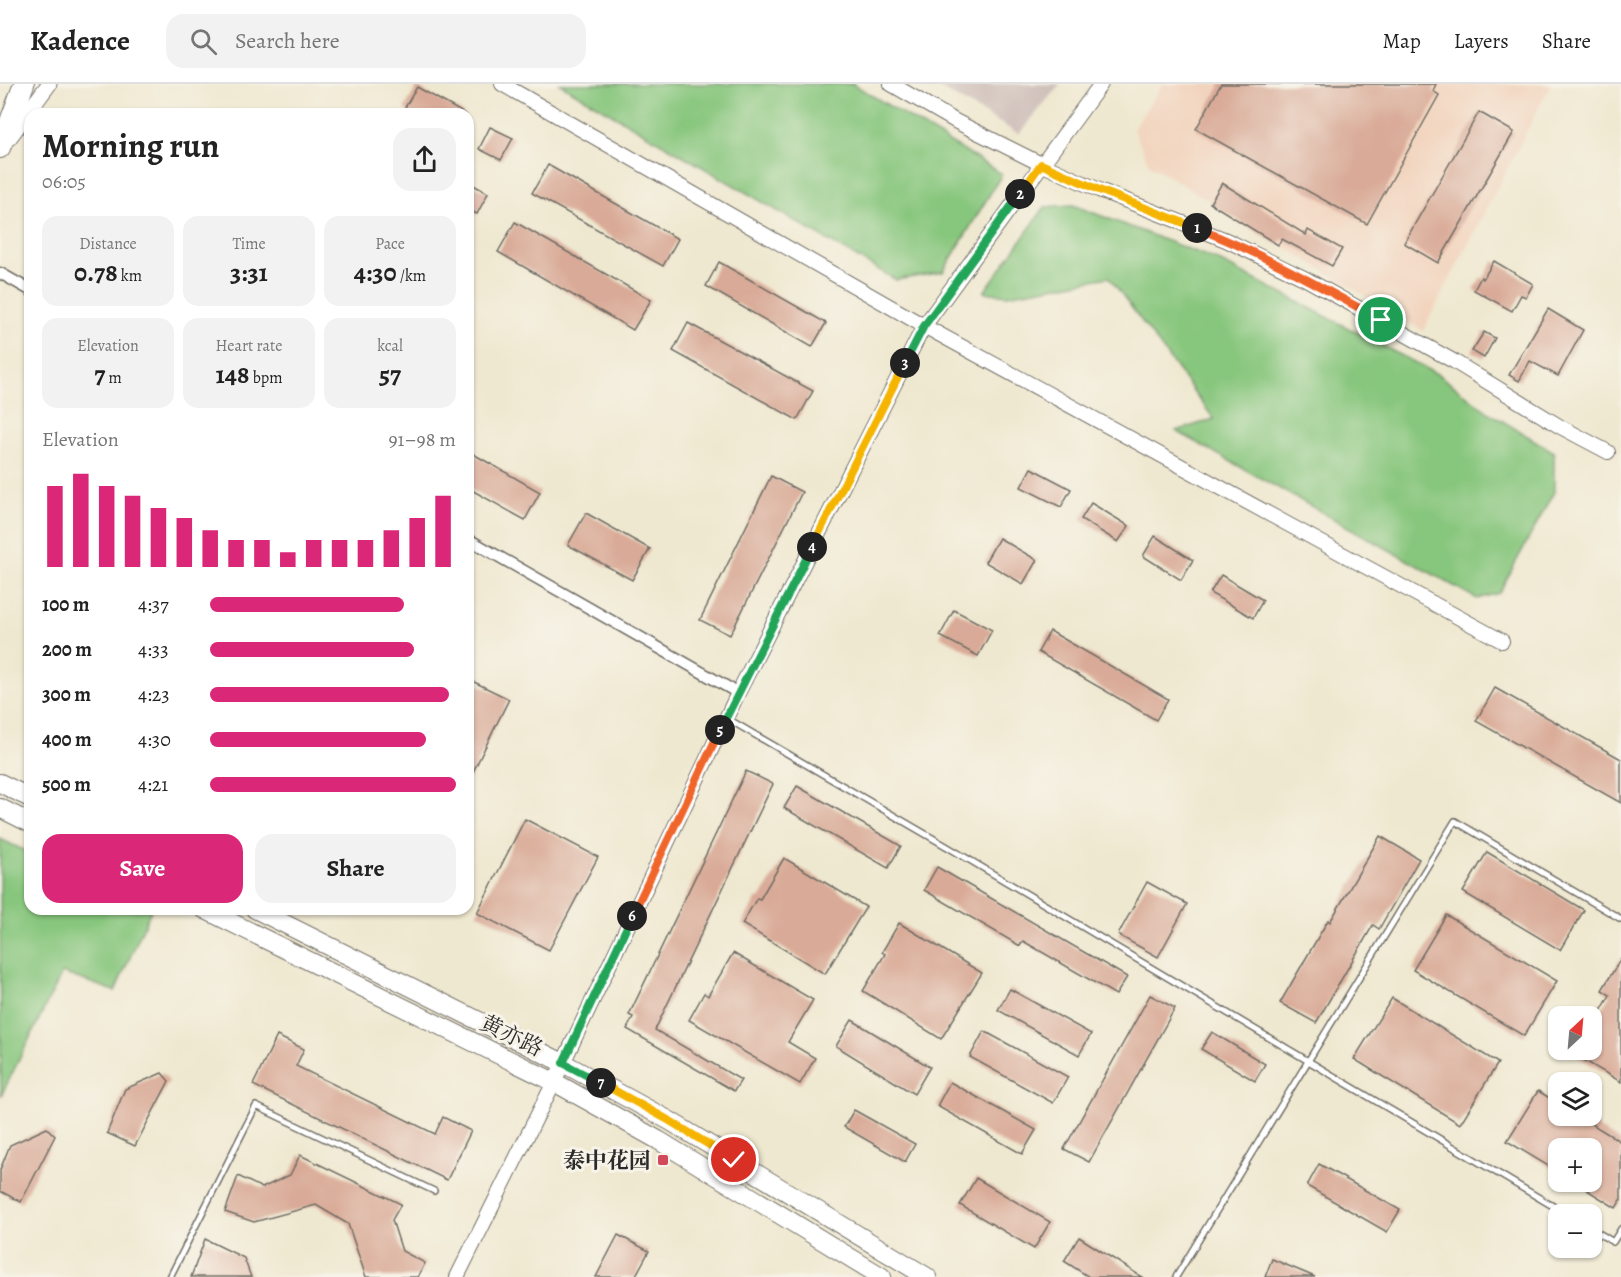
<!DOCTYPE html>
<meta charset="utf-8">
<style>
:root{--surface:#fff;--page:#f2f2f2;--text:#222;--muted:#767676;--line:#e0e0e0;--accent:#db2777}
body{margin:0;font-family:Alegreya,"Noto Serif SC",serif;background:var(--page);color:var(--text);height:100vh;display:flex;flex-direction:column;font-size:22px;white-space:nowrap}
*{box-sizing:border-box;margin:0}
p{font-size:20px;color:var(--muted)}
.icon{flex:none;width:33px;height:33px;fill:none;stroke:currentColor;stroke-width:2;stroke-linecap:round;stroke-linejoin:round}
.map{position:relative;flex:1;overflow:hidden}
.side{position:absolute;left:24px;top:24px;width:450px;height:807px;display:flex;flex-direction:column;background:var(--surface);border-radius:18px;box-shadow:0 2px 4px #0004}
.side>*{flex:none}
.needle{width:39px;rotate:26deg}
.tools{position:absolute;left:1548px;top:922px;display:grid;gap:12px}
.tools a{display:grid;place-items:center;width:54px;height:54px;border-radius:12px;background:var(--surface);box-shadow:0 2px 4px #0004;font-size:30px}
.pin{position:absolute;display:grid;place-items:center;width:51px;height:51px;color:#fff;margin:-26px;border:3px solid #fff;border-radius:50%;box-shadow:0 2px 6px #0007}
.km{position:absolute;width:30px;height:30px;margin:-15px;border-radius:50%;background:#222;color:#fff;font-size:16px;line-height:30px;text-align:center}
.round{display:grid;place-items:center;flex:none;width:63px;height:63px;border-radius:18px;background:var(--page)}
.headline{display:flex;align-items:center;justify-content:space-between;height:102px;padding:0 18px}
h1{font-size:33px;font-weight:700;line-height:45px}
.figures{display:grid;grid-template-columns:repeat(3,1fr);gap:9px;height:102px;padding:6px 18px}
.figures div{display:grid;align-content:center;border-radius:15px;background:var(--page);text-align:center}
.figures b{font-size:26px;font-weight:700}
.figures small{font-size:16px;font-weight:400}
.figures p{font-size:16px}
.chart{height:168px;padding:12px 18px}
.chart p{display:flex;justify-content:space-between}
.chart svg{width:100%;height:108px;margin-top:6px;stroke:var(--accent);stroke-width:6}
.button{display:flex;gap:12px;margin-top:auto;padding:12px 18px}
.button a{flex:1;height:69px;border-radius:18px;background:var(--accent);color:#fff;font-size:24px;font-weight:700;line-height:69px;text-align:center}
.button a+a{background:var(--page);color:var(--text)}
ul{padding:0 18px;list-style:none;font-size:20px}
li{display:grid;grid-template-columns:96px 72px 1fr;align-items:center;height:45px}
li i{height:15px;border-radius:8px;background:var(--accent)}
header{display:flex;align-items:center;gap:36px;box-sizing:border-box;height:84px;padding:0 30px;background:var(--surface);border-bottom:2px solid var(--line)}
header strong{font-size:28px}
nav{display:flex;gap:33px;margin-inline-start:auto;font-size:21px}
.search{width:420px;height:54px;background:var(--page);display:flex;align-items:center;gap:15px;box-sizing:border-box;padding:0 21px;border-radius:18px;color:var(--muted);font-size:22px}
.map>svg:first-child{display:block}
.built{fill:#f2d4be}
.industrial{fill:#cfc0ba}
.green{fill:#87c67d;stroke:#597854;stroke-width:1.5}
.building{fill:#d9aa97}
.lines{fill:none;stroke-linecap:round;stroke-linejoin:round}
.service-casing{stroke:#706d65;stroke-width:8}
.minor-casing{stroke:#706d65;stroke-width:13}
.tertiary-casing{stroke:#706d65;stroke-width:16}
.secondary-casing{stroke:#706d65;stroke-width:17}
.primary-casing{stroke:#706d65;stroke-width:20}
.motorway-casing{stroke:#706d65;stroke-width:22}
.service{stroke:#fff;stroke-width:5}
.minor{stroke:#fff;stroke-width:10}
.tertiary{stroke:#fff;stroke-width:14}
.secondary{stroke:#fff;stroke-width:15}
.primary{stroke:#fff;stroke-width:18}
.motorway{stroke:#fff;stroke-width:20}
.split-1-casing{stroke:#fff;stroke-width:12}
.split-2-casing{stroke:#fff;stroke-width:12}
.split-3-casing{stroke:#fff;stroke-width:12}
.split-4-casing{stroke:#fff;stroke-width:12}
.split-5-casing{stroke:#fff;stroke-width:12}
.split-6-casing{stroke:#fff;stroke-width:12}
.split-7-casing{stroke:#fff;stroke-width:12}
.split-8-casing{stroke:#fff;stroke-width:12}
.split-1{stroke:#f0652b;stroke-width:8}
.split-2{stroke:#f5b400;stroke-width:8}
.split-3{stroke:#22a559;stroke-width:8}
.split-4{stroke:#f5b400;stroke-width:8}
.split-5{stroke:#22a559;stroke-width:8}
.split-6{stroke:#f0652b;stroke-width:8}
.split-7{stroke:#22a559;stroke-width:8}
.split-8{stroke:#f5b400;stroke-width:8}
.poi-dot{fill:#d1495b;stroke:#f7f3e8;stroke-width:2}
.labels{text-anchor:middle;stroke-width:6;stroke-linejoin:round;paint-order:stroke}
.street-label{font-size:22px;fill:#2b2b2b;stroke:#f7f3e8}
.poi-label{font-size:22px;font-weight:bold;fill:#2b2b2b;stroke:#f7f3e8;text-anchor:end}
</style>
<header>
<strong>Kadence</strong>
<div class="search"><svg class="icon" aria-label="search" viewBox="0 0 24 24"><circle cx="10" cy="10" r="6"/><path d="M15 15l6 6"/></svg>Search here</div>
<nav><a>Map</a><a>Layers</a><a>Share</a></nav>
</header>
<div class="map">
<svg width="1621" height="1193" viewBox="0 0 1621 1193">
<rect width="100%" height="100%" fill="#f7f3e8"/>
<filter id="ink" filterUnits="userSpaceOnUse"><feTurbulence type="fractalNoise" baseFrequency=".0167" numOctaves="2"/><feDisplacementMap in="SourceGraphic" scale="12" xChannelSelector="R" yChannelSelector="G"/><feConvolveMatrix kernelMatrix="1 2 1 2 8 2 1 2 1" color-interpolation-filters="sRGB"/></filter>
<filter id="wash" filterUnits="userSpaceOnUse"><feTurbulence type="fractalNoise" baseFrequency=".008" numOctaves="4" result="noise"/><feDisplacementMap in="SourceGraphic" scale="24" xChannelSelector="R" yChannelSelector="G"/><feGaussianBlur stdDeviation="1.35" result="paint"/><feColorMatrix in="noise" values="0 0 0 0 0 0 0 0 0 0 0 0 0 0 0 0 0 1.4 0 .05"/><feComposite in="paint" operator="in"/></filter>
<g filter="url(#wash)">
<rect width="100%" height="100%" fill="#efe8d0"/>
<!-- built -->
<path class="built" d="M1163,0H1551L1423,247L1149,80L1133,45Z"/>
<!-- industrial -->
<path class="industrial" d="M933,0H1060L1019,50Z"/>
<!-- green -->
<g class="green">
<path d="M560,0H853L1002,90L943,188L896,196Z"/>
<path d="M1073,121L1217,176L1439,291L1491,330L1554,368V408L1499,509L1477,515L1176,347L1214,335L1109,193L1007,211L984,208L1045,123Z"/>
<path d="M0,755L30,769V825L151,826L115,907L62,889L1,1012Z"/>
</g>
<g id="blocks">
<!-- building -->
<g class="building">
<path d="M1221,0H1436L1433,7L1439,11L1367,140L1196,45Z"/>
<path d="M417,3L465,30H412L404,25Z"/>
<path d="M1479,28L1514,48L1438,179L1404,159Z"/>
<path d="M490,43L513,54L501,76L479,65Z"/>
<path d="M548,81L678,155L663,182L532,109Z"/>
<path d="M468,98L488,109L477,130L468,126Z"/>
<path d="M1222,99L1306,151L1308,146L1342,165L1332,182L1282,155L1278,161L1210,119Z"/>
<path d="M515,138L651,216L633,246L498,168Z"/>
<path d="M1494,177L1533,200L1526,213L1521,211L1512,227L1474,206L1481,193L1483,195Z"/>
<path d="M719,178L826,239L812,263L706,202Z"/>
<path d="M1548,225L1583,246L1558,292L1530,277L1519,297L1509,291Z"/>
<path d="M688,239L813,307L797,336L673,267Z"/>
<path d="M1484,248L1495,254L1484,274L1472,267Z"/>
<path d="M468,367L540,408L525,436L468,404Z"/>
<path d="M1031,384L1071,405L1061,423L1021,403Z"/>
<path d="M771,392L802,408L730,551L700,536Z"/>
<path d="M1091,419L1129,442L1118,458L1081,435Z"/>
<path d="M586,429L650,465L632,496L568,461Z"/>
<path d="M1155,452L1193,476L1181,496L1143,472Z"/>
<path d="M999,454L1037,476L1023,500L985,478Z"/>
<path d="M1221,491L1263,516L1253,534L1210,509Z"/>
<path d="M954,526L992,546L978,572L940,552Z"/>
<path d="M1050,547L1168,615L1156,636L1038,568Z"/>
<path d="M468,595L509,615L468,698Z"/>
<path d="M1495,604L1621,675V719L1476,637Z"/>
<path d="M746,687L773,700L655,946L741,996L734,1007L627,945L633,933L629,931Z"/>
<path d="M797,702L901,762L888,784L784,724Z"/>
<path d="M525,735L598,773L549,866L477,829Z"/>
<path d="M1380,752L1419,775L1379,845L1373,841L1316,939L1280,919L1328,836L1330,838Z"/>
<path d="M1487,768L1584,826L1560,866L1463,808Z"/>
<path d="M784,774L866,823L825,890L742,840L757,814L760,815Z"/>
<path d="M937,783L1127,893L1116,911L1023,857L1020,862L924,806Z"/>
<path d="M1147,798L1187,820L1158,873L1118,851Z"/>
<path d="M1446,831L1557,897L1524,952L1413,886Z"/>
<path d="M899,839L982,889L941,955L863,907L885,870L882,868Z"/>
<path d="M733,869L813,916L788,958L815,974L800,1000L689,936L704,909L708,912Z"/>
<path d="M1621,874V998L1566,966H1592V943L1610,911L1602,906Z"/>
<path d="M1010,905L1091,950L1079,971L998,926Z"/>
<path d="M1150,911L1175,924L1089,1078L1064,1065Z"/>
<path d="M1392,914L1498,979L1460,1040L1354,975Z"/>
<path d="M852,936L930,983L914,1010L836,962Z"/>
<path d="M984,947L1068,993L1053,1019L970,973Z"/>
<path d="M1212,948L1265,980L1255,997L1201,965Z"/>
<path d="M277,952L304,965L296,982L435,1050L443,1033L471,1047L447,1096L253,1001Z"/>
<path d="M162,989L169,997L135,1062L107,1049L125,1005Z"/>
<path d="M950,998L1036,1046L1022,1070L937,1022Z"/>
<path d="M1538,1007L1558,1019V1032H1579L1621,1058V1116L1616,1124L1574,1098H1592V1065H1558V1088L1507,1057Z"/>
<path d="M854,1026L915,1060L905,1078L844,1043Z"/>
<path d="M47,1044L55,1052L21,1118L0,1107V1086L10,1061Z"/>
<path d="M300,1071L401,1120L392,1136L402,1167L425,1179L418,1193H366L348,1140L316,1121L254,1138L225,1128L238,1092L262,1104L290,1091Z"/>
<path d="M1319,1080L1400,1126L1387,1148L1307,1102Z"/>
<path d="M976,1094L1050,1138L1034,1165L960,1121Z"/>
<path d="M618,1151L649,1167L635,1193H596Z"/>
<path d="M1079,1153L1142,1193H1089L1064,1177Z"/>
<path d="M205,1155L244,1174L251,1193H191Z"/>
<path d="M1272,1175L1315,1193H1265Z"/>
</g>
</g>
</g>
<g filter="url(#ink)">
<use href="#blocks" fill-opacity="0" stroke="#706d65" stroke-width="1.5"/>
<g class="lines">
<defs>
<g id="service">
<path d="M728,635L946,762L1568,1131"/>
<path d="M1592,1145L1613,1158L1621,1145"/>
<path d="M170,1193L256,1022L434,1107"/>
<path d="M1176,1193L1455,737L1621,835"/>
</g>
<g id="minor">
<path d="M0,189L30,206"/>
<path d="M468,455L738,609"/>
</g>
<g id="tertiary">
<path d="M502,0L924,242L1502,557"/>
<path d="M891,0L957,38L1041,80L1099,106L1226,156L1306,195L1455,278L1559,342L1608,368"/>
<path d="M457,1193L554,998L738,609L924,242L1101,0"/>
</g>
<path id="secondary" d="M9,54L49,0"/>
<g id="primary">
<path d="M0,699L30,714"/>
<path d="M0,724L30,739"/>
<path d="M204,825L554,998L658,1056L882,1193"/>
<path d="M255,825L563,979L670,1037L927,1193"/>
</g>
<path id="motorway" d="M0,64L24,0"/>
</defs>
<!-- service casing -->
<use href="#service" class="service-casing"/>
<!-- minor casing -->
<use href="#minor" class="minor-casing"/>
<!-- tertiary casing -->
<use href="#tertiary" class="tertiary-casing"/>
<!-- secondary casing -->
<use href="#secondary" class="secondary-casing"/>
<!-- primary casing -->
<use href="#primary" class="primary-casing"/>
<!-- motorway casing -->
<use href="#motorway" class="motorway-casing"/>
<!-- service -->
<use href="#service" class="service"/>
<!-- minor -->
<use href="#minor" class="minor"/>
<!-- tertiary -->
<use href="#tertiary" class="tertiary"/>
<!-- secondary -->
<use href="#secondary" class="secondary"/>
<!-- primary -->
<use href="#primary" class="primary"/>
<!-- motorway -->
<use href="#motorway" class="motorway"/>
</g>
</g>
<g class="lines" filter="url(#ink)">
<defs>
<path id="split-1" d="M1197,144C1261,169 1321,203 1381,236"/>
<path id="split-2" d="M1020,110L1041,80L1099,106L1197,144"/>
<path id="split-3" d="M905,279L924,242L1020,110"/>
<path id="split-4" d="M812,463L905,279"/>
<path id="split-5" d="M720,646L812,463"/>
<path id="split-6" d="M632,832L720,646"/>
<path id="split-7" d="M601,999L563,979L632,832"/>
<path id="split-8" d="M601,999L670,1037L734,1076"/>
</defs>
<!-- split-1 casing -->
<use href="#split-1" class="split-1-casing"/>
<!-- split-2 casing -->
<use href="#split-2" class="split-2-casing"/>
<!-- split-3 casing -->
<use href="#split-3" class="split-3-casing"/>
<!-- split-4 casing -->
<use href="#split-4" class="split-4-casing"/>
<!-- split-5 casing -->
<use href="#split-5" class="split-5-casing"/>
<!-- split-6 casing -->
<use href="#split-6" class="split-6-casing"/>
<!-- split-7 casing -->
<use href="#split-7" class="split-7-casing"/>
<!-- split-8 casing -->
<use href="#split-8" class="split-8-casing"/>
<!-- split-1 -->
<use href="#split-1" class="split-1"/>
<!-- split-2 -->
<use href="#split-2" class="split-2"/>
<!-- split-3 -->
<use href="#split-3" class="split-3"/>
<!-- split-4 -->
<use href="#split-4" class="split-4"/>
<!-- split-5 -->
<use href="#split-5" class="split-5"/>
<!-- split-6 -->
<use href="#split-6" class="split-6"/>
<!-- split-7 -->
<use href="#split-7" class="split-7"/>
<!-- split-8 -->
<use href="#split-8" class="split-8"/>
</g>
<!-- markers -->
<rect class="poi-dot" x="657" y="1070" width="12" height="12" rx="3"/>
<g class="labels">
<!-- street labels -->
<g class="street-label">
<text transform="translate(512 951) rotate(26)" y="8">黄亦路</text>
</g>
<!-- poi labels -->
<g class="poi-label">
<text x="651" y="1084">泰中花园</text>
</g>
</g>
</svg>
<div class="tools">
<a><svg class="needle" viewBox="-14 -14 28 28"><path d="M0-13l5 13h-10z" fill="#e53935"/><path d="M0 13l5-13h-10z" fill="#767676"/></svg></a>
<a><svg class="icon" aria-label="layers" viewBox="0 0 24 24"><path d="M12 4l9 5-9 5-9-5zM3 14l9 5 9-5"/></svg></a>
<a>+</a>
<a>−</a>
</div>
<div class="pin" style="left:1381px;top:236px;background:#1e9e55"><svg class="icon" aria-label="arrive" viewBox="0 0 24 24"><path d="M6 21V4h12l-3 4 3 4H6"/></svg></div>
<div class="pin" style="left:734px;top:1076px;background:#d93025"><svg class="icon" aria-label="check" viewBox="0 0 24 24"><path d="M5 12l5 5 9-10"/></svg></div>
<b class="km" style="left:1197px;top:144px">1</b>
<b class="km" style="left:1020px;top:110px">2</b>
<b class="km" style="left:905px;top:279px">3</b>
<b class="km" style="left:812px;top:463px">4</b>
<b class="km" style="left:720px;top:646px">5</b>
<b class="km" style="left:632px;top:832px">6</b>
<b class="km" style="left:601px;top:999px">7</b>
<section class="side">
<div class="headline"><div><h1>Morning run</h1><p>06:05</p></div><a class="round"><svg class="icon" aria-label="share" viewBox="0 0 24 24"><path d="M12 15V3M7 8l5-5 5 5M5 13v7h14v-7"/></svg></a></div>
<div class="figures">
<div><p>Distance</p><b>0.78<small> km</small></b></div>
<div><p>Time</p><b>3:31</b></div>
<div><p>Pace</p><b>4:30<small> /km</small></b></div>
</div>
<div class="figures">
<div><p>Elevation</p><b>7<small> m</small></b></div>
<div><p>Heart rate</p><b>148<small> bpm</small></b></div>
<div><p>kcal</p><b>57</b></div>
</div>
<div class="chart"><p><span>Elevation</span>91–98 m</p>
<svg viewBox="0 0 160 44" preserveAspectRatio="none"><path d="M5 44V11M15 44V6M25 44V11M35 44V15M45 44V20M55 44V24M65 44V29M75 44V33M85 44V33M95 44V38M105 44V33M115 44V33M125 44V33M135 44V29M145 44V24M155 44V15"/></svg>
</div>
<ul>
<li><b>100 m</b>4:37<i style="width:79%"></i></li>
<li><b>200 m</b>4:33<i style="width:83%"></i></li>
<li><b>300 m</b>4:23<i style="width:97%"></i></li>
<li><b>400 m</b>4:30<i style="width:88%"></i></li>
<li><b>500 m</b>4:21<i style="width:100%"></i></li>
</ul>
<div class="button"><a>Save</a><a>Share</a></div>
</section>
</div>
